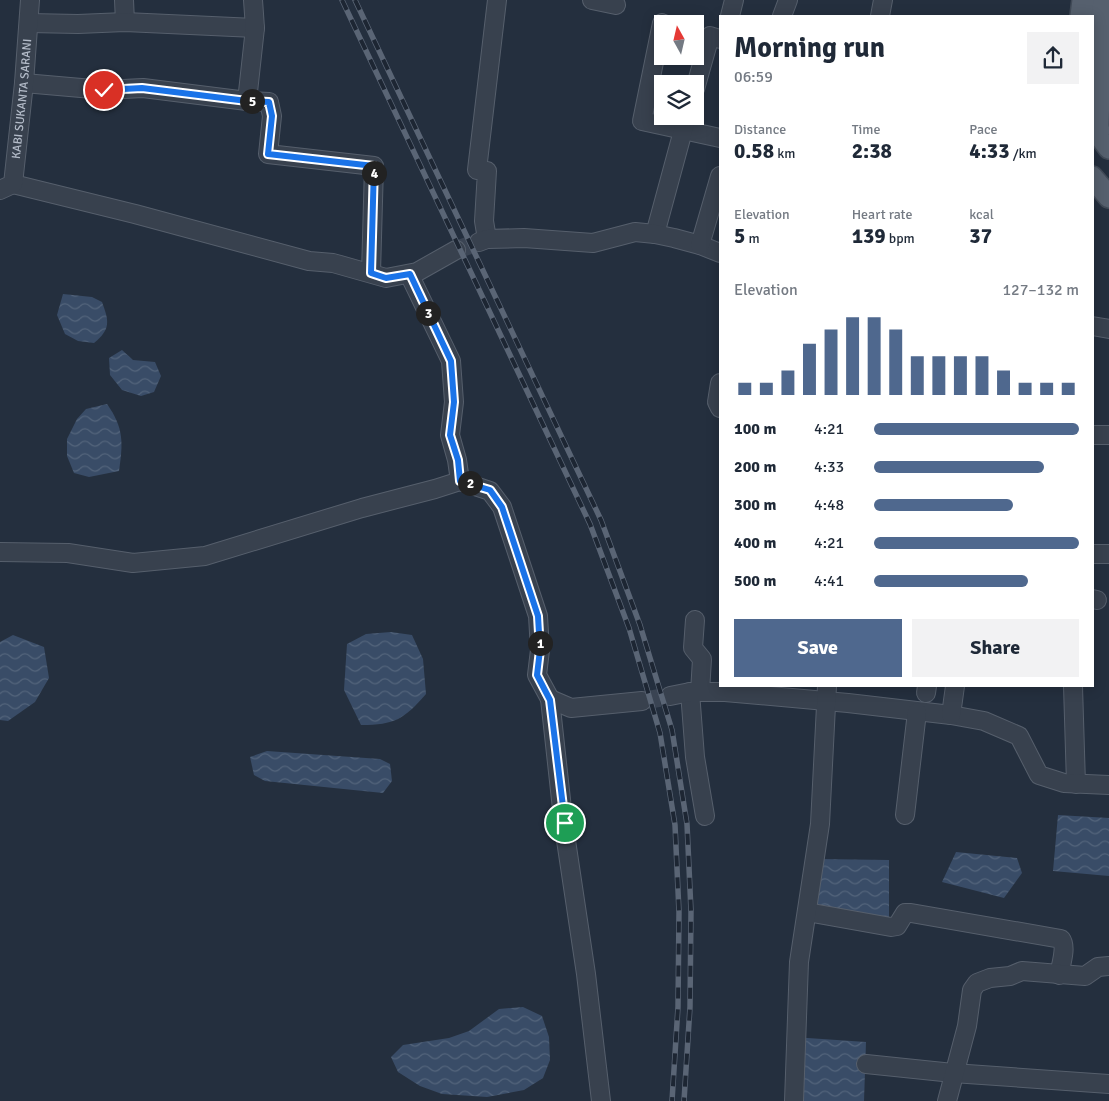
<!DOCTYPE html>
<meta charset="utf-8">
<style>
:root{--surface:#fff;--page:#f2f2f3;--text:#1f2937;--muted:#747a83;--accent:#4f688e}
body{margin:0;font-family:Signika,sans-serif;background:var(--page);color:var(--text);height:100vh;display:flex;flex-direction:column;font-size:19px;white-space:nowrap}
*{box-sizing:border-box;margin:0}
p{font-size:16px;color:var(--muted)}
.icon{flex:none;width:28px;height:28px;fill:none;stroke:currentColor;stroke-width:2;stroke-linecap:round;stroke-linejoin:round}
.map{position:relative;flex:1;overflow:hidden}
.panel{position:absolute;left:719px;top:15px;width:375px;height:672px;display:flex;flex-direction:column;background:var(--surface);border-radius:0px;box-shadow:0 2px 12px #0003}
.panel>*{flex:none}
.needle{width:32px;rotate:352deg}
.buttons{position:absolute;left:654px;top:15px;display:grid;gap:10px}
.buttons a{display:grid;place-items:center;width:50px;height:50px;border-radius:0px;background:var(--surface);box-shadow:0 2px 12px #0003;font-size:25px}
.pin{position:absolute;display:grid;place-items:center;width:42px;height:42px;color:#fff;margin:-21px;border:2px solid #fff;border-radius:50%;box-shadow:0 1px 5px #0007}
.km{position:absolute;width:25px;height:25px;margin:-12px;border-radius:50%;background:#222;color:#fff;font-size:14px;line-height:25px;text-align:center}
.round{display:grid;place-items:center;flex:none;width:52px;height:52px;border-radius:0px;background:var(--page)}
.head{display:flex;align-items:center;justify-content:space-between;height:85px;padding:0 15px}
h1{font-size:28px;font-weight:700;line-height:38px}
.metrics{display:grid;grid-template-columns:repeat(3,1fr);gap:8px;height:85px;padding:5px 15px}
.metrics div{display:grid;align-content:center}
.metrics b{font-size:21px;font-weight:700}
.metrics small{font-size:14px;font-weight:400}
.metrics p{font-size:14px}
.chart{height:140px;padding:10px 15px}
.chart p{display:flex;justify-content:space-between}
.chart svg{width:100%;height:90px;margin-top:5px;stroke:var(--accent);stroke-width:6}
.action{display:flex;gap:10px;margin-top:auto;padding:10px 15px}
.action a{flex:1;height:58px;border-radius:0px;background:var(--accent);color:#fff;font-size:20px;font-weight:700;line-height:58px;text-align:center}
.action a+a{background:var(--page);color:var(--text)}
ul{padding:0 15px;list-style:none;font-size:16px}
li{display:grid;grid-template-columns:80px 60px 1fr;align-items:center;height:38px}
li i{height:12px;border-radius:6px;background:var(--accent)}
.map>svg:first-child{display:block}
.water{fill:url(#water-waves)}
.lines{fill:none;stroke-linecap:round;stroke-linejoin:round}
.minor-tunnel{stroke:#3a4453;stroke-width:18;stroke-dasharray:18 9;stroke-linecap:butt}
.minor-casing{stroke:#565f6c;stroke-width:20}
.major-casing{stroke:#414a57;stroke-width:24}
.minor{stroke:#38414e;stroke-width:18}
.major{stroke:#56606e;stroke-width:21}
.rail-casing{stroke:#5a6575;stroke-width:5.5}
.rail{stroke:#1d2633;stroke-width:4;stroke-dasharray:11;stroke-linecap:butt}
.route-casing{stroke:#fff;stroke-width:10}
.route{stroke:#1a73e8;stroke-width:6}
.labels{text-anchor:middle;stroke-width:4.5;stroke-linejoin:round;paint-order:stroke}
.street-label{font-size:12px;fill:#b4bcc9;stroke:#1d2633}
</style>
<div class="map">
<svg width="1109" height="1101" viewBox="0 0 1109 1101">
<defs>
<pattern id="water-waves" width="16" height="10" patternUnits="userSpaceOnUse" patternTransform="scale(1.25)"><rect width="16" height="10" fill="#394c67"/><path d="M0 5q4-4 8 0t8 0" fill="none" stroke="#53647b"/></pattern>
</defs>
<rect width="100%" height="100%" fill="#242f3e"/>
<!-- water -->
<g class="water">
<path d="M63,294L92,297L102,302C109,321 111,329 94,343L78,341L65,334L57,315Z"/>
<path d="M122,350L133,360L155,362L161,376L154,392L141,396L122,390L110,375L109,358Z"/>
<path d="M107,404C124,428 123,443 119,471L89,477L74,473L67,456V439L77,419L86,409Z"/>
<path d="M391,632L412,635L423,659L426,694C404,719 395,725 361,725L344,690L347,644L366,634Z"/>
<path d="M13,635L44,647L49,678L35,702L8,721L0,720V642Z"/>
<path d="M267,751L380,759L390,764L392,781L383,793L265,781L254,775L250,757Z"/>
<path d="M1058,815L1109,818V876L1053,871Z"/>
<path d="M956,852L1017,858L1022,873L1004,898L942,882Z"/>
<path d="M819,859L889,860V920L816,909Z"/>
<path d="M523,1007L542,1016L549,1037L550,1060L543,1078L524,1090L487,1097L442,1094L420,1086L398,1072L391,1057L403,1045L449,1038L469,1031L499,1009Z"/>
<path d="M793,1037L866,1042L864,1101H794Z"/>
</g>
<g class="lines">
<!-- minor-tunnel -->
<g class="minor-tunnel">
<path d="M456,250L479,242"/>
<path d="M642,701L670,696"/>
</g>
<defs>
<g id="minor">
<path d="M124,0L125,22"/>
<path d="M592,0L616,5"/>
<path d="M730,16L734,0"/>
<path d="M782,16L788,0"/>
<path d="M880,16L883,0"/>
<path d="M29,23L78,24L125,22L255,28"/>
<path d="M662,23L642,121L720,138"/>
<path d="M24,83L104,90L143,88L247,101L269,102L272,116L268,154L374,166L371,273"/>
<path d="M695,89L710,36L720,39"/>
<path d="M247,101L255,28L253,0"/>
<path d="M13,184L135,214L309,261L333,263L386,278L417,272L456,250"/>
<path id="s1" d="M0,190L13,184L24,83L30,0"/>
<path d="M655,234L687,116"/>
<path d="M487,239L484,221L487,171L477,170L497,0"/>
<path d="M479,242L487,239L524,238L593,243L635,232L655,234L674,238L700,245L720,253"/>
<path d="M700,245L720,176"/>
<path d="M409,274L451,361L454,402L450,435L457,460L460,481L490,491L502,507L538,616L540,650L537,675L550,699L564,827L586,974L601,1101"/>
<path d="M1092,326L1109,329"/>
<path d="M720,383L717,402L720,408"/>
<path d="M1092,435H1109"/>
<path d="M0,552L68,553L133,563L205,556L362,508L435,489L460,481"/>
<path d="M1092,554H1109"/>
<path d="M1092,599L1097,600"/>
<path d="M695,620L693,648L702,659L700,692"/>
<path d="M1073,686L1076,784"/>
<path d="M690,692L695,757L705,816"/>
<path d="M926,693L927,686"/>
<path d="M670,696L690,692H725L848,703L951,715L984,721L1019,736L1039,775L1064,783L1109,785"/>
<path d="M550,699L571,708L642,701"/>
<path d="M951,715L955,686"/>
<path d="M905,815L917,712"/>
<path d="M807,912L891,927L897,926L905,913H911L1061,939C1067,947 1061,964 1059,975"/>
<path d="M866,1064L953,1073L1109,1084"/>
<path d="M794,1101L799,962L820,824L827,686"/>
<path d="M947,1101L967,1026L972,990L977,983L990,978L1010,976L1022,971L1085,976L1098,967L1109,966"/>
</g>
<g id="major">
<path d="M1102,0L1098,126L1100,136L1109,148"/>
<path d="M1081,16L1083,0"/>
<path d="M1092,177L1109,197"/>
</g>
</defs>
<!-- minor casing -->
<use href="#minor" class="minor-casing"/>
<!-- major casing -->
<use href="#major" class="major-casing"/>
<!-- minor -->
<use href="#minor" class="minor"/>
<!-- major -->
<use href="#major" class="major"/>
<defs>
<g id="rail">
<path d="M342,0L590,524L629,628L660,733L675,825L679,912L678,1007L672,1101"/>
<path d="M355,0L601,520L640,625L672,730L687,824L691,911L690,1007L684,1101"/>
</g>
</defs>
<!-- rail casing -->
<use href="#rail" class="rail-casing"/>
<!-- rail -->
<use href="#rail" class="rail"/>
</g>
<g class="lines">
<defs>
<path id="route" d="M104,90L142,88L247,101L269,102L272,116L268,154L374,166L371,273L386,278L410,274L451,361L454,402L450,435L458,460L460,481L490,490L502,507L538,616L540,650L537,675L550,700L565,823"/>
</defs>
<!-- route casing -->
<use href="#route" class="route-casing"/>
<!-- route -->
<use href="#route" class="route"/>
</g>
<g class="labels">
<!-- street labels -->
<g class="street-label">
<text dy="4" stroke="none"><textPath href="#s1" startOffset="100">KABI SUKANTA SARANI</textPath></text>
</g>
</g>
</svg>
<div class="buttons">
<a><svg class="needle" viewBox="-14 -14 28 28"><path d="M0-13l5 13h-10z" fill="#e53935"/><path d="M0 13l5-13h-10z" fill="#747a83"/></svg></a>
<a><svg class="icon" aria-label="layers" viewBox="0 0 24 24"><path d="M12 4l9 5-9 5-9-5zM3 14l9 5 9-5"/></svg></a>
</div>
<div class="pin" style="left:565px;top:823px;background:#1e9e55"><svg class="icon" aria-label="arrive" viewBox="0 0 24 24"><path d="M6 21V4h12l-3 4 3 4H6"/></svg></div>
<div class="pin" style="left:104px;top:90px;background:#d93025"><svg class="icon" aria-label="check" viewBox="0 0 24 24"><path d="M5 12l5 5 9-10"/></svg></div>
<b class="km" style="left:540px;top:643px">1</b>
<b class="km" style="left:470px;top:483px">2</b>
<b class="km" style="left:428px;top:313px">3</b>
<b class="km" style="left:374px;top:173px">4</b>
<b class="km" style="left:252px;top:101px">5</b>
<section class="panel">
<div class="head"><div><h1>Morning run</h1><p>06:59</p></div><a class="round"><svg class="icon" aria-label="share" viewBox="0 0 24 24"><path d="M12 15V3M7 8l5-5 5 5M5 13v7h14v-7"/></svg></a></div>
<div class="metrics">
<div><p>Distance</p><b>0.58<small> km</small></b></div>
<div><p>Time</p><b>2:38</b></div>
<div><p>Pace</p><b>4:33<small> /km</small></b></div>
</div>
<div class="metrics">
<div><p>Elevation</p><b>5<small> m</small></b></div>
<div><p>Heart rate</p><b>139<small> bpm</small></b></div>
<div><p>kcal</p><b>37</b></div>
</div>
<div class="chart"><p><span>Elevation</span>127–132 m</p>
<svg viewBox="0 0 160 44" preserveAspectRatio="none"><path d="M5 44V38M15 44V38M25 44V32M35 44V19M45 44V12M55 44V6M65 44V6M75 44V12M85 44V25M95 44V25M105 44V25M115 44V25M125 44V32M135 44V38M145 44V38M155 44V38"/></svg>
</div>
<ul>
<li><b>100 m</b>4:21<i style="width:100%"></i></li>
<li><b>200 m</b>4:33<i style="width:83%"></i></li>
<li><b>300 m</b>4:48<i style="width:68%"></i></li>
<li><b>400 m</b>4:21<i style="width:100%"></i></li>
<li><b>500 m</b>4:41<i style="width:75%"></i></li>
</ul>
<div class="action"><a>Save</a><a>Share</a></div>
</section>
</div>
